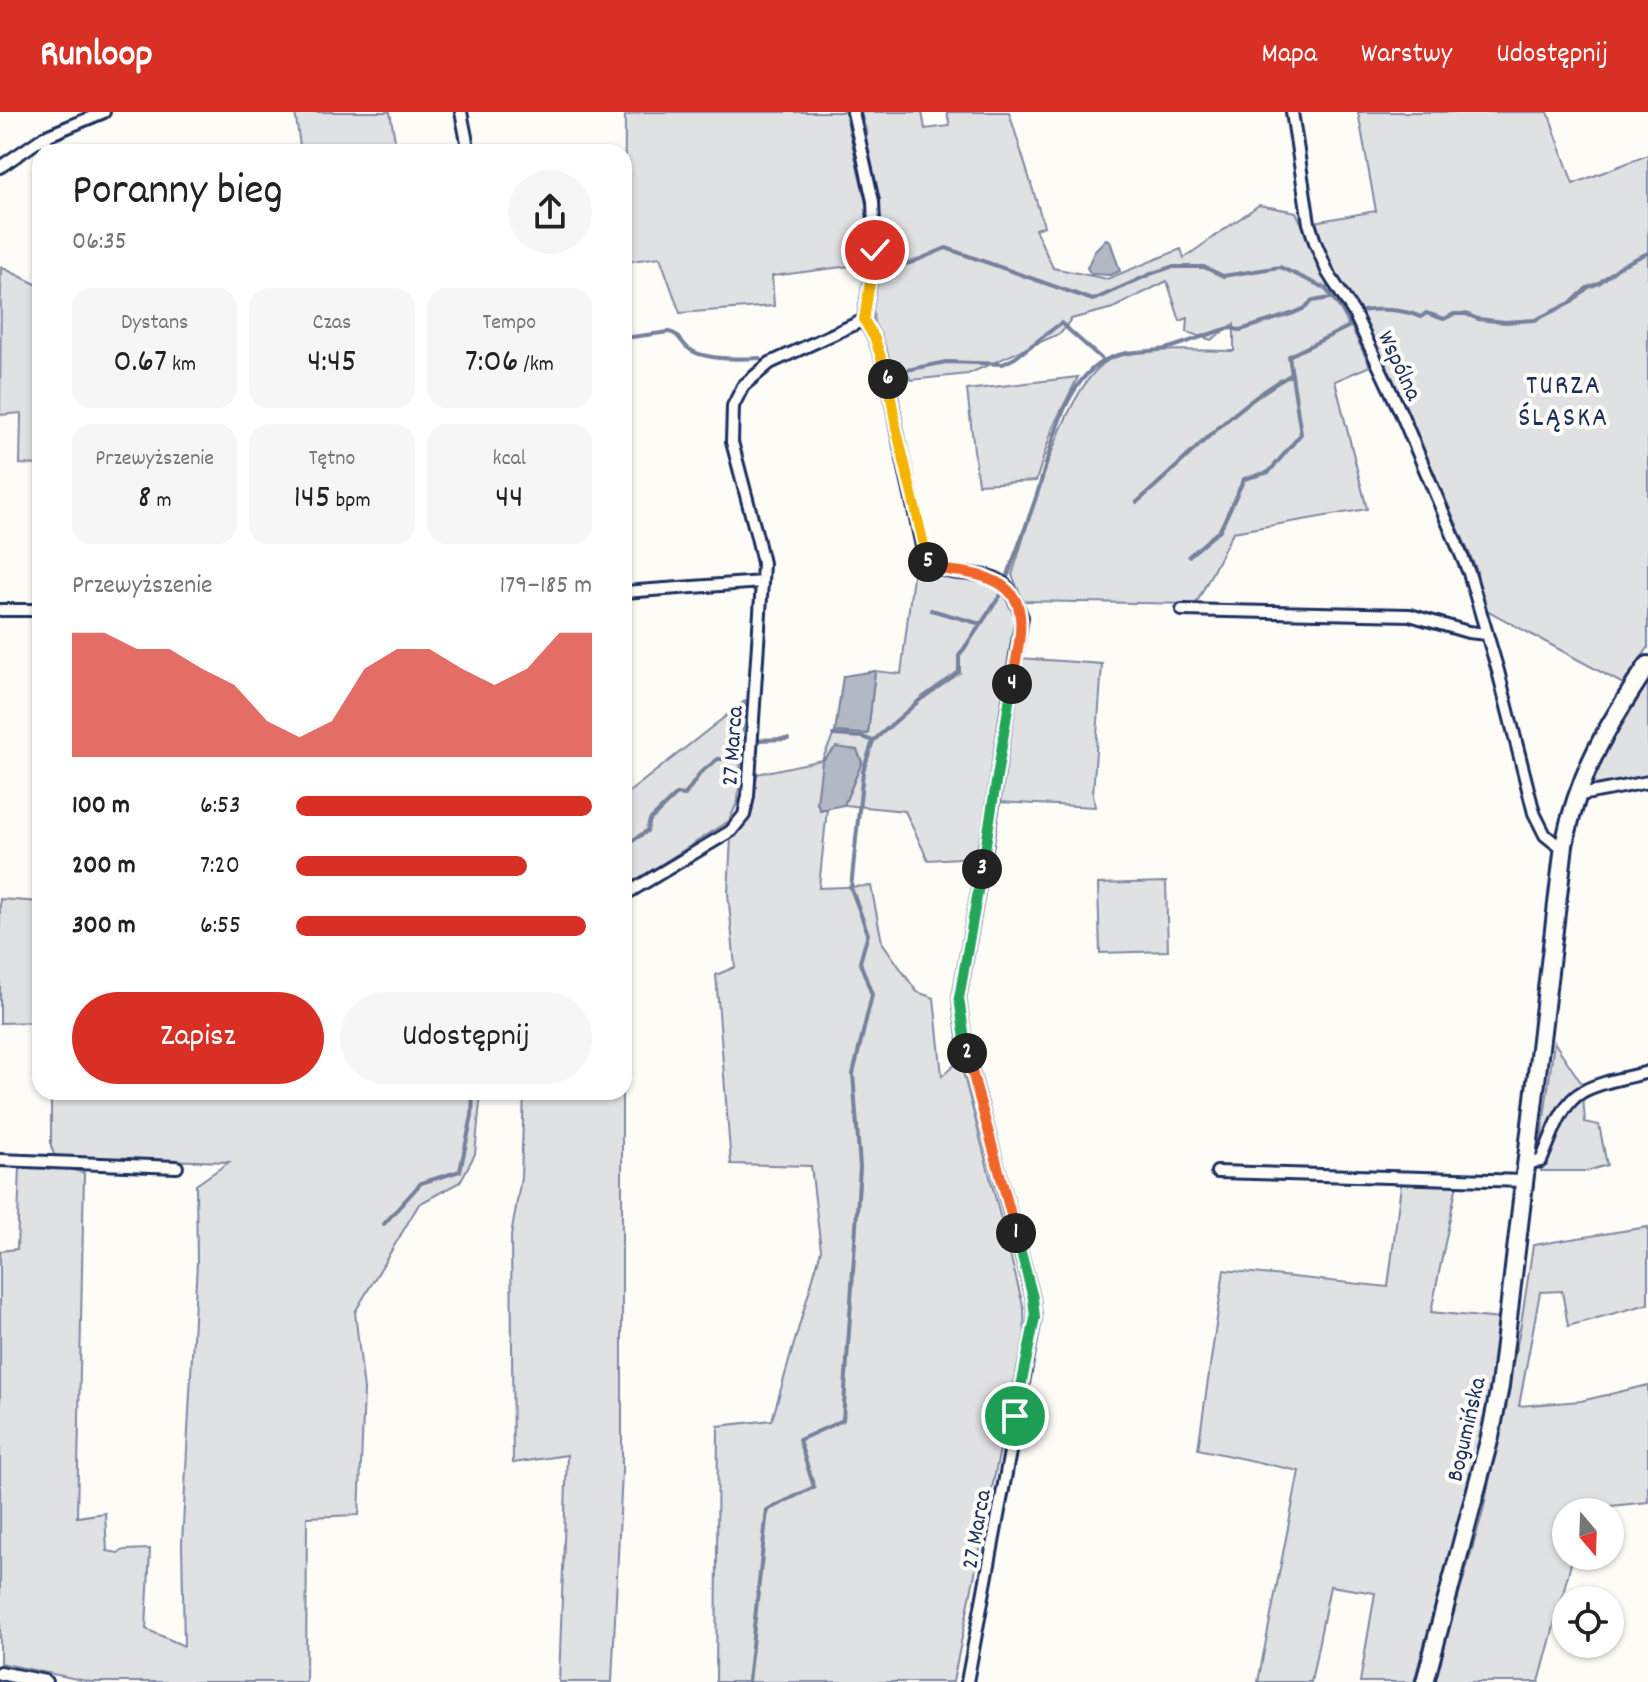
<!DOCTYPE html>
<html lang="pl">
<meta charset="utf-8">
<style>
:root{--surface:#fff;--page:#f6f6f6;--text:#222;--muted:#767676;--accent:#d93025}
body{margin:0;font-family:Dekko,sans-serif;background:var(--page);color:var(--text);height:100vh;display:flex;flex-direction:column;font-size:30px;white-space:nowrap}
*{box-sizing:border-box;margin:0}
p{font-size:26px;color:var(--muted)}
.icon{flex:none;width:44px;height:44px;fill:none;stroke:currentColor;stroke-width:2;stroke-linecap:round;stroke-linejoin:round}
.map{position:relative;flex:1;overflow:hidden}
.details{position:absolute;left:32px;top:32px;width:600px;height:956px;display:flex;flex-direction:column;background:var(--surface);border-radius:24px;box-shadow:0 2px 6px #0004}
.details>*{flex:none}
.needle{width:52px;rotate:161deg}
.buttons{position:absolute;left:1552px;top:1386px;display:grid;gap:16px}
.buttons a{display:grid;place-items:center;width:72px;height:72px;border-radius:50%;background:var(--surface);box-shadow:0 2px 6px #0004;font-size:40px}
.pin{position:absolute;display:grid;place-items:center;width:68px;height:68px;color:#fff;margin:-34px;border:4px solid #fff;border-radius:50%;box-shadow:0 2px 8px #0007}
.km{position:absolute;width:40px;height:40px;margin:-20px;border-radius:50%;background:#222;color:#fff;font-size:22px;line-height:40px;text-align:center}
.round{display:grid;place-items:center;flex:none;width:84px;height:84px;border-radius:42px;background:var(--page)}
.overview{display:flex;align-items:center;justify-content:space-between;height:136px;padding:0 40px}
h1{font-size:44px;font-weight:600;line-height:60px}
.metrics{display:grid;grid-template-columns:repeat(3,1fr);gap:12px;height:136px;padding:8px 40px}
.metrics div{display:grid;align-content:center;border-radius:20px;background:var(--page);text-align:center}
.metrics b{font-size:34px;font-weight:600}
.metrics small{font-size:22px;font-weight:400}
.metrics p{font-size:22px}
.chart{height:224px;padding:16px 40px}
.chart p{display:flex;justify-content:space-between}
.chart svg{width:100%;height:144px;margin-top:8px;fill:var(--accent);opacity:.7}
.cta{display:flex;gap:16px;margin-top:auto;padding:16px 40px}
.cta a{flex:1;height:92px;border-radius:48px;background:var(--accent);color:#fff;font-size:32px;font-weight:600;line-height:92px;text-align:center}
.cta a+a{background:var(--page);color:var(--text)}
ul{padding:0 40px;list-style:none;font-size:26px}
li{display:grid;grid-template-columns:128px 96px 1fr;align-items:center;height:60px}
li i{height:20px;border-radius:10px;background:var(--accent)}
header{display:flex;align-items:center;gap:48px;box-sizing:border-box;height:112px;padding:0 40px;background:var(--accent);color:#fff}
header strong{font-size:38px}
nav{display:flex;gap:44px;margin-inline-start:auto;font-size:28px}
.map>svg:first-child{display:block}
.green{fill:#e0e1e3;stroke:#7e88a0;stroke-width:2}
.water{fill:#b3b8c5;stroke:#76819c;stroke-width:2}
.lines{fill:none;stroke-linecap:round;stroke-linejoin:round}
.stream{stroke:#76819c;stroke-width:4}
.minor-casing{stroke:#1b2f5e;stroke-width:16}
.tertiary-casing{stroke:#1b2f5e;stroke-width:18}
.primary-casing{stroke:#1b2f5e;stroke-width:22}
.minor{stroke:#fdfcf7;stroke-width:10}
.tertiary{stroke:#fdfcf7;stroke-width:12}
.primary{stroke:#fdfcf7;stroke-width:16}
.split-1-casing{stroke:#fff;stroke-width:16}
.split-2-casing{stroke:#fff;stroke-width:16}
.split-3-casing{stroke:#fff;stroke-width:16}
.split-4-casing{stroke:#fff;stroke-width:16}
.split-5-casing{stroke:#fff;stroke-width:16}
.split-6-casing{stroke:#fff;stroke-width:16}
.split-7-casing{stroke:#fff;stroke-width:16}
.split-1{stroke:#22a559;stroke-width:10}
.split-2{stroke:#f0652b;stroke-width:10}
.split-3{stroke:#22a559;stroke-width:10}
.split-4{stroke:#22a559;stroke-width:10}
.split-5{stroke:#f0652b;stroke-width:10}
.split-6{stroke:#f5b400;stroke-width:10}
.split-7{stroke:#f5b400;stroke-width:10}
.labels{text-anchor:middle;stroke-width:8;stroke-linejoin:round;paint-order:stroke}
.street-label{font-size:24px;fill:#1b2f5e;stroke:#fdfcf7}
.quarter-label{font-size:28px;letter-spacing:2px;fill:#1b2f5e;stroke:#fdfcf7}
</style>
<header>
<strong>Runloop</strong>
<nav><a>Mapa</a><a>Warstwy</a><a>Udostępnij</a></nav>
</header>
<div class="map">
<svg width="1648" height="1570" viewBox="0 0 1648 1570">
<rect width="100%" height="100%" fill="#fdfcf7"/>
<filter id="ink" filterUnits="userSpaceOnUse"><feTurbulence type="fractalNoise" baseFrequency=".0125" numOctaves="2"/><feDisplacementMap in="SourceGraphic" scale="16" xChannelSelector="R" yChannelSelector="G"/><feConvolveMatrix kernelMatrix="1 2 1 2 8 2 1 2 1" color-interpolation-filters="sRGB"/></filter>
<g filter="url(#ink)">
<!-- green -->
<g class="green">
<path d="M295,0H390L397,40H351L350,34L321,40H301Z"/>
<path d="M641,0H845L868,101L865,152L772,164L774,194L680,201L660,145L624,150L625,4Z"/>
<path d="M861,0H922L925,17L950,14L947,0H1009L1044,114L1035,117L1053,156L1107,167L1181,137L1184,146L1259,93L1296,100L1370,254L1335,269L1367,397L1233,420L1196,492L1023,489L1012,463C1028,415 1066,259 1116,245C1153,235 1196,239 1234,239V212L1211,228L1187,220L1188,206L1180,209L1167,169L1113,196L1071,207L1061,221L968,262L911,268L905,257L893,258L874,211L872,186L885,124L862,25L867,23Z"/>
<path d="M1358,0H1548L1573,72L1648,43V536L1623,572L1479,494L1477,459L1410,306L1328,148L1314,110L1376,99Z"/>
<path d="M1,155L40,174V353L20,352L21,301L0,303Z"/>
<path d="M1078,265L1053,315L1036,369L978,372L967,278Z"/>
<path d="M916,439L936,462L997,473L1015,493L1018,510L988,694L975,745L928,748L905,699L844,693L862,650L857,638L848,637L825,648L817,691L820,698L827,697L819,776L871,774L882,830L917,880L934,886L942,964L960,948L1024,1197L1025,1224L1013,1273L953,1570H716L718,1314L772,1308L821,1138L811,1054L731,1052L716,863L735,855L728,781L731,726L752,701L757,662L822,648L835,620L868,622L875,559L901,562Z"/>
<path d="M1019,546L1102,552L1093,682L1095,695L997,690Z"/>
<path d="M1648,570V664L1584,677Z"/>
<path d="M745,589L738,689L729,709L624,776V684Z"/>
<path d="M1166,770L1168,839L1100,841L1098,772Z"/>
<path d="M0,787L40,790V910L0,911Z"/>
<path d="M1554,930L1582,972L1585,1010L1599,1013L1607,1053L1587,1059H1541L1540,1036Z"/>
<path d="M51,980H481L475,1042L460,1070L419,1092L355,1200L364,1278L359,1403L307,1405L306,1570H91L0,1551V1139L17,1137L20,1053L58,1054L84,1061L77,1405L105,1401L107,1439L118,1441L124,1438L150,1437L146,1517L184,1534L182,1432L197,1150L196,1073L229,1050L55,1045L51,1034Z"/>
<path d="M524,980H622V1359L612,1570H559L567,1343L513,1351L511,1124L521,1066Z"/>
<path d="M1402,1065L1458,1067L1431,1200L1500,1207C1486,1330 1446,1450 1414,1570H1360L1375,1481L1330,1474L1311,1570H1258L1299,1359L1198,1337L1224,1158L1388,1175Z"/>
<path d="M1648,1115V1192L1568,1214L1562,1179L1540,1180L1519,1294L1581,1289L1648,1273V1390L1611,1394L1605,1400H1566V1444H1573L1539,1570H1434L1483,1399L1521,1212L1533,1133Z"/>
</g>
<!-- water -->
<g class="water">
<path d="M1106,127L1110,129L1120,159L1110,163L1091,162L1087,156L1095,138Z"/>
<path d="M875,559L868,622L835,620L843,564Z"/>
<path d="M836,635L857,638L862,650L844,693L820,698L817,691L822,649Z"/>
</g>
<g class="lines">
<!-- stream -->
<g class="stream">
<path d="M886,157L913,150L946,136L1093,188L1153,161L1171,155H1204L1223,164L1280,155L1325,176L1342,198L1350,214L1289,244L1301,322L1269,360L1244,367L1220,418L1189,444"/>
<path d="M1359,200C1377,195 1405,198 1421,205L1426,201L1444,207L1454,202H1466L1478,207L1505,210L1535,208L1572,190L1587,176L1599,171L1622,153L1648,141"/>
<path d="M624,226L669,220C680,222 680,230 688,236C703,249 742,247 760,246"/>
<path d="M902,259L946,250L1003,252L1015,246L1061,211L1104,249"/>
<path d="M1137,390C1189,346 1232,295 1292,262"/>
<path d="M1008,463C1018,434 1030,405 1039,376C1052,334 1061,278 1100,251C1124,236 1141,242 1165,237C1185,232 1209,221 1230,216L1240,218L1250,215L1294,201L1305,196L1312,189L1331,186"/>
<path d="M931,498L981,512"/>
<path d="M833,623L863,625L873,629"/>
<path d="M756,628L788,627"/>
<path d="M624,738L629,731L647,719L650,708L677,682L685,683L701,660L718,647H729L746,633"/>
<path d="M384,1112L421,1071L460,1059L472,1004L473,980"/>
<path d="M748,1570L767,1398L814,1375L799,1328L843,1308L860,1055L853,962L872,883L860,850L868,822L851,776L863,659L873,629L921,587L959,560V544L1002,481"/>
</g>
<defs>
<g id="minor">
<path d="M461,0L469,40"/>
<path d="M853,0L873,89L875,138L864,208L875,227L888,265L896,315L923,439C938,476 986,450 1007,475C1014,483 1018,496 1022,505L987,730L959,886L966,937L1033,1186L1035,1206L967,1570"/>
<path d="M1292,0L1309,111L1315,130L1328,161L1354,201L1401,301L1469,461L1498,559L1534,701L1545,723L1555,731L1564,733"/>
<path d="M44,25L51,40"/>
<path d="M0,55L44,25L104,0"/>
<path d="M624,480L762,470L763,451L757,425L732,330L733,294L743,274L770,251L864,208"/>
<path d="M0,498H40"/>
<path d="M1182,498L1410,503L1468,520L1487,522"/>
<path d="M1575,684L1648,670"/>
<path d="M624,783L731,719L744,703L748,684L762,470"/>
<path d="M0,1048L177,1055"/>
<path d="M1528,1051L1541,1049C1551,1027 1560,992 1582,980C1601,969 1628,966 1648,960"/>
<path d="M1217,1060L1525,1069"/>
</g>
<path id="tertiary" d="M0,1561L45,1570"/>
<path id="primary" d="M1425,1570L1490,1325L1500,1274L1564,733C1579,660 1607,614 1648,553"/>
</defs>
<!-- minor casing -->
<use href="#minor" class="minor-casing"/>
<!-- tertiary casing -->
<use href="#tertiary" class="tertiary-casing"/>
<!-- primary casing -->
<use href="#primary" class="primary-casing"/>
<!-- minor -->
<use href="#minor" class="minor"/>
<!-- tertiary -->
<use href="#tertiary" class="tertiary"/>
<!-- primary -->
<use href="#primary" class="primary"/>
</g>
</g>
<g class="lines" filter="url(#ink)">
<defs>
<path id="split-1" d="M1015,1304L1035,1206L1033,1186L1016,1121"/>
<path id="split-2" d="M967,941L1016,1121"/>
<path id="split-3" d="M967,941L959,886L982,757"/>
<path id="split-4" d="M982,757L1012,572"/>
<path id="split-5" d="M928,450C941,460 953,458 968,461C1039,473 1020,519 1012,572"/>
<path id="split-6" d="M888,267L896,315L928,450"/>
<path id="split-7" d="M875,138L864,208L875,227L888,267"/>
</defs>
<!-- split-1 casing -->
<use href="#split-1" class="split-1-casing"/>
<!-- split-2 casing -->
<use href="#split-2" class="split-2-casing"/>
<!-- split-3 casing -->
<use href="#split-3" class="split-3-casing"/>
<!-- split-4 casing -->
<use href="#split-4" class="split-4-casing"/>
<!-- split-5 casing -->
<use href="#split-5" class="split-5-casing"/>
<!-- split-6 casing -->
<use href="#split-6" class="split-6-casing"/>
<!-- split-7 casing -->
<use href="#split-7" class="split-7-casing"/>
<!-- split-1 -->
<use href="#split-1" class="split-1"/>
<!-- split-2 -->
<use href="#split-2" class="split-2"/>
<!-- split-3 -->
<use href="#split-3" class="split-3"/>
<!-- split-4 -->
<use href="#split-4" class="split-4"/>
<!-- split-5 -->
<use href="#split-5" class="split-5"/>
<!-- split-6 -->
<use href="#split-6" class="split-6"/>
<!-- split-7 -->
<use href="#split-7" class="split-7"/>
</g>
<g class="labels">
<!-- street labels -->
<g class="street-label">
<text transform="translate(1401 253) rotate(65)" y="8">Wspólna</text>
<text transform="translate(731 634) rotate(-86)" y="8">27 Marca</text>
<text transform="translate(1465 1317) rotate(-77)" y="8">Bogumińska</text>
<text transform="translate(975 1417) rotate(-80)" y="8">27 Marca</text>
</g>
<!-- quarter labels -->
<g class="quarter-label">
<text x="1564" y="281">TURZA<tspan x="1564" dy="32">ŚLĄSKA</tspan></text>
</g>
</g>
</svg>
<div class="buttons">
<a><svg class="needle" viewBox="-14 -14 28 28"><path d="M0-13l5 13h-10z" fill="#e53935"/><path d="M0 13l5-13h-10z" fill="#767676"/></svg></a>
<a><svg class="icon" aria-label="locate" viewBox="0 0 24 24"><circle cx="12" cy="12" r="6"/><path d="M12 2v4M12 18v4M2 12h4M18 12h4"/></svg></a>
</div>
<div class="pin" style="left:1015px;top:1304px;background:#1e9e55"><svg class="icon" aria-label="arrive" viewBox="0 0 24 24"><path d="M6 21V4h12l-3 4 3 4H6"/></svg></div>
<div class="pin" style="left:875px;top:138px;background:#d93025"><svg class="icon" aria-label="check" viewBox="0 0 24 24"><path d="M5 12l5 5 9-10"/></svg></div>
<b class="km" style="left:1016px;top:1121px">1</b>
<b class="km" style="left:967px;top:941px">2</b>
<b class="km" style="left:982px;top:757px">3</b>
<b class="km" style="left:1012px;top:572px">4</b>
<b class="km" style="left:928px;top:450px">5</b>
<b class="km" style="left:888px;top:267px">6</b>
<section class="details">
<div class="overview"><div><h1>Poranny bieg</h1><p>06:35</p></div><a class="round"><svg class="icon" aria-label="share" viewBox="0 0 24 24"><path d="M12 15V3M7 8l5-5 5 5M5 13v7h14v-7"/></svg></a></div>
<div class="metrics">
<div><p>Dystans</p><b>0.67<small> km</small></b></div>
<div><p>Czas</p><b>4:45</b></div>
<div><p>Tempo</p><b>7:06<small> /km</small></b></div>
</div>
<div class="metrics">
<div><p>Przewyższenie</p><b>8<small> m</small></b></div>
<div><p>Tętno</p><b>145<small> bpm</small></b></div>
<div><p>kcal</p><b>44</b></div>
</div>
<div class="chart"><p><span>Przewyższenie</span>179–185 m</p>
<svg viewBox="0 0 160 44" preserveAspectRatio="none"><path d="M0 44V6L10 6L20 11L30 11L40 17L50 22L60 33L70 38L80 33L90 17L100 11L110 11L120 17L130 22L140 17L150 6L160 6V44z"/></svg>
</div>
<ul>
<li><b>100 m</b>6:53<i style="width:100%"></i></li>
<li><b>200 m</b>7:20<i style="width:78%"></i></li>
<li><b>300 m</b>6:55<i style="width:98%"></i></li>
</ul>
<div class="cta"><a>Zapisz</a><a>Udostępnij</a></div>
</section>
</div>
